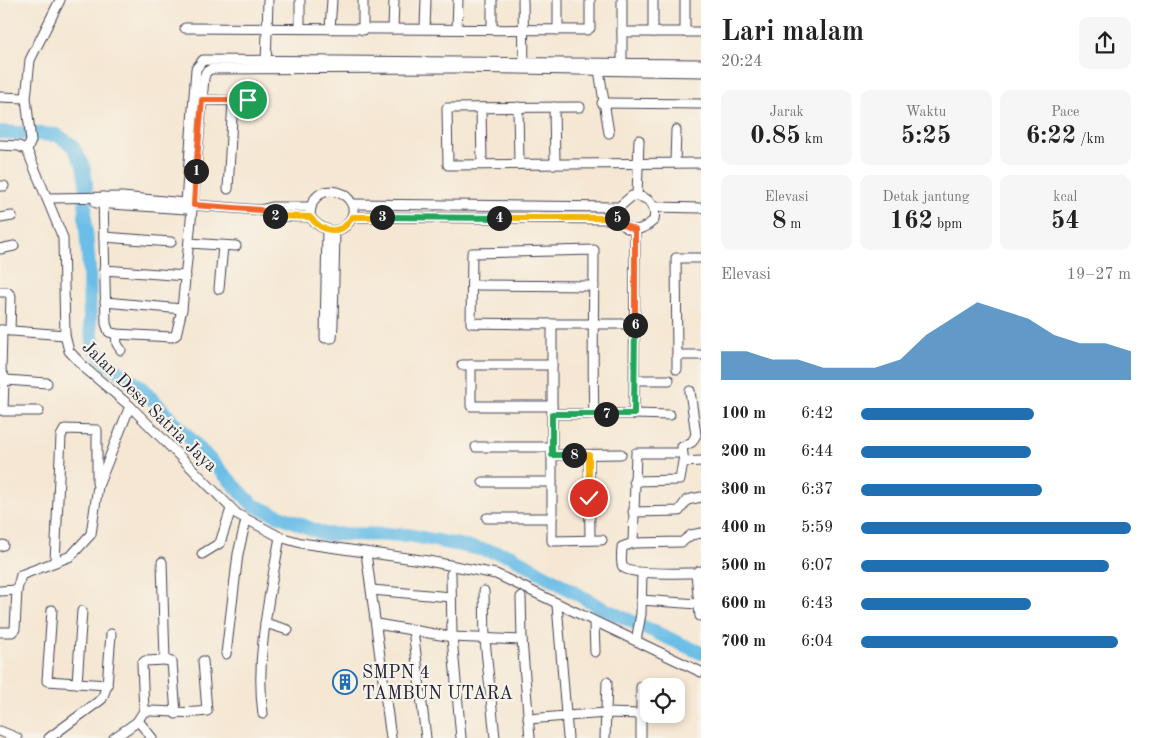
<!DOCTYPE html>
<html lang="id">
<meta charset="utf-8">
<style>
:root{--surface:#fff;--page:#f6f6f6;--text:#222;--muted:#767676;--accent:#1f6fb2}
body{margin:0;font-family:"Old Standard TT",serif;background:var(--page);color:var(--text);height:100vh;display:flex;flex-direction:column;font-size:19px;white-space:nowrap}
*{box-sizing:border-box;margin:0}
p{font-size:16px;color:var(--muted)}
.icon{flex:none;width:28px;height:28px;fill:none;stroke:currentColor;stroke-width:2;stroke-linecap:round;stroke-linejoin:round}
.map{position:relative;flex:1;overflow:hidden}
.details{display:flex;flex-direction:column;background:var(--surface);width:450px}
.details>*{flex:none}
.fabs{position:absolute;left:640px;top:678px;display:grid;gap:10px}
.fabs a{display:grid;place-items:center;width:45px;height:45px;border-radius:10px;background:var(--surface);box-shadow:0 2px 8px #0003;font-size:25px}
.pin{position:absolute;display:grid;place-items:center;width:42px;height:42px;color:#fff;margin:-21px;border:2px solid #fff;border-radius:50%;box-shadow:0 1px 5px #0007}
.km{position:absolute;width:25px;height:25px;margin:-12px;border-radius:50%;background:#222;color:#fff;font-size:14px;line-height:25px;text-align:center}
.round{display:grid;place-items:center;flex:none;width:52px;height:52px;border-radius:10px;background:var(--page)}
.head{display:flex;align-items:center;justify-content:space-between;height:85px;padding:0 20px}
h1{font-size:28px;font-weight:700;line-height:38px}
.figures{display:grid;grid-template-columns:repeat(3,1fr);gap:8px;height:85px;padding:5px 20px}
.figures div{display:grid;align-content:center;border-radius:10px;background:var(--page);text-align:center}
.figures b{font-size:25px;font-weight:700}
.figures small{font-size:14px;font-weight:400}
.figures p{font-size:14px}
.chart{height:140px;padding:10px 20px}
.chart p{display:flex;justify-content:space-between}
.chart svg{width:100%;height:90px;margin-top:5px;fill:var(--accent);opacity:.7}
ul{padding:0 20px;list-style:none;font-size:16px}
li{display:grid;grid-template-columns:80px 60px 1fr;align-items:center;height:38px}
li i{height:12px;border-radius:6px;background:var(--accent)}
main{display:flex;flex:1;min-height:0}
.map>svg:first-child{display:block}
.lines{fill:none;stroke-linecap:round;stroke-linejoin:round}
.river{stroke:#6bbee7;stroke-width:14}
.minor-casing{stroke:#424052;stroke-width:11}
.minor{stroke:#fff;stroke-width:9}
.split-1-casing{stroke:#fff;stroke-width:10}
.split-2-casing{stroke:#fff;stroke-width:10}
.split-3-casing{stroke:#fff;stroke-width:10}
.split-4-casing{stroke:#fff;stroke-width:10}
.split-5-casing{stroke:#fff;stroke-width:10}
.split-6-casing{stroke:#fff;stroke-width:10}
.split-7-casing{stroke:#fff;stroke-width:10}
.split-8-casing{stroke:#fff;stroke-width:10}
.split-9-casing{stroke:#fff;stroke-width:10}
.split-1{stroke:#f0652b;stroke-width:6}
.split-2{stroke:#f0652b;stroke-width:6}
.split-3{stroke:#f5b400;stroke-width:6}
.split-4{stroke:#22a559;stroke-width:6}
.split-5{stroke:#f5b400;stroke-width:6}
.split-6{stroke:#f0652b;stroke-width:6}
.split-7{stroke:#22a559;stroke-width:6}
.split-8{stroke:#22a559;stroke-width:6}
.split-9{stroke:#f5b400;stroke-width:6}
.labels{text-anchor:middle;stroke-width:4.5;stroke-linejoin:round;paint-order:stroke}
.street-label{font-size:18px;fill:#22223b;stroke:#f7f3e8}
.poi-label{font-size:18px;fill:#22223b;stroke:#f7f3e8;text-anchor:start}
</style>
<main>
<div class="map">
<svg width="701" height="738" viewBox="0 0 701 738">
<rect width="100%" height="100%" fill="#f7f3e8"/>
<filter id="ink" filterUnits="userSpaceOnUse"><feTurbulence type="fractalNoise" baseFrequency=".02" numOctaves="2"/><feDisplacementMap in="SourceGraphic" scale="10" xChannelSelector="R" yChannelSelector="G"/><feConvolveMatrix kernelMatrix="1 2 1 2 8 2 1 2 1" color-interpolation-filters="sRGB"/></filter>
<filter id="wash" filterUnits="userSpaceOnUse"><feTurbulence type="fractalNoise" baseFrequency=".0096" numOctaves="4" result="noise"/><feDisplacementMap in="SourceGraphic" scale="20" xChannelSelector="R" yChannelSelector="G"/><feGaussianBlur stdDeviation="1.12" result="paint"/><feColorMatrix in="noise" values="0 0 0 0 0 0 0 0 0 0 0 0 0 0 0 0 0 1.4 0 .05"/><feComposite in="paint" operator="in"/></filter>
<g filter="url(#wash)">
<rect width="100%" height="100%" fill="#f5e7d3"/>
<g class="lines">
<!-- river -->
<path class="river" d="M0,132L57,135L72,145L83,165L86,182L85,217L89,268L90,324L94,348L108,364L141,387L253,505L324,534L408,535L510,555L598,606L701,653"/>
</g>
</g>
<g filter="url(#ink)">
<g class="lines">
<defs>
<g id="minor">
<path d="M523,0L524,67"/>
<path d="M185,28L587,30L590,28V0"/>
<path d="M300,28V0"/>
<path d="M425,28L426,0"/>
<path d="M330,29L332,0"/>
<path d="M393,29L394,0"/>
<path d="M457,29L458,0"/>
<path d="M492,29V0"/>
<path d="M363,30V0"/>
<path d="M558,30V0"/>
<path d="M622,32H701"/>
<path d="M653,32V0"/>
<path d="M685,32V0"/>
<path d="M266,65L268,0"/>
<path d="M622,67V0"/>
<path d="M599,70L609,133"/>
<path d="M0,97L26,98"/>
<path d="M197,100L256,101"/>
<path d="M602,103L701,104"/>
<path d="M518,107L519,164"/>
<path d="M554,107L555,163"/>
<path d="M580,107L447,108L448,165L701,163"/>
<path d="M481,108L482,164"/>
<path d="M0,145L19,146L27,150L63,238L65,335L69,351L86,369L130,406L237,514L280,537L301,543L428,561L496,574L701,672"/>
<path d="M27,150L31,141L26,98L30,60L60,0"/>
<path d="M675,163L676,130"/>
<path d="M0,186H4"/>
<path d="M228,189L233,100"/>
<path d="M637,196L639,140"/>
<path d="M103,197L106,324L109,332L116,334L172,337L176,335L182,309L192,210"/>
<path d="M47,198L122,197L185,203"/>
<path d="M186,202L196,69L203,60L701,64"/>
<path d="M96,203L186,209"/>
<path d="M193,203L204,78L206,72L211,69L456,68L701,72"/>
<path d="M352,204L619,207L632,196C647,196 657,203 654,220C637,236 618,232 619,207"/>
<path d="M194,205L260,210L272,207H310"/>
<path d="M654,207L701,208"/>
<path d="M260,210L272,216L310,217C320,229 337,238 349,222C369,194 310,172 310,217"/>
<path d="M352,217L619,219"/>
<path d="M0,218L12,216"/>
<path d="M327,230L325,338H332L333,324L335,231"/>
<path d="M635,230L634,414L670,415"/>
<path d="M104,237L171,242"/>
<path d="M189,243L236,246"/>
<path d="M0,249L14,246"/>
<path d="M701,258H676L677,355H701"/>
<path d="M104,270L186,276"/>
<path d="M472,285L594,286"/>
<path d="M219,289L223,246"/>
<path d="M0,292H7L11,296L10,331"/>
<path d="M105,302L182,309"/>
<path d="M552,324V541L602,540"/>
<path d="M0,330L65,335"/>
<path d="M2,330L1,372L6,380L47,383"/>
<path d="M116,334L117,344L121,350"/>
<path d="M677,355V369"/>
<path d="M462,365H552"/>
<path d="M471,365V406H552"/>
<path d="M4,379L3,411H39"/>
<path d="M635,380H669"/>
<path d="M690,391L696,435L692,442L682,447L684,462L701,461"/>
<path d="M552,414H634"/>
<path d="M594,414C592,359 594,305 594,250L472,253L471,323C526,324 580,324 635,324"/>
<path d="M476,447H552"/>
<path d="M552,455L621,454"/>
<path d="M589,455L590,540"/>
<path d="M634,481L680,480L683,461"/>
<path d="M483,482H552"/>
<path d="M633,512L679,511L687,500L701,497"/>
<path d="M487,518H552"/>
<path d="M633,543L636,453H681"/>
<path d="M0,546L3,545"/>
<path d="M366,553L391,738"/>
<path d="M202,554L220,543L231,509"/>
<path d="M55,562L61,436L65,429L97,430V483"/>
<path d="M699,571L696,573L700,616"/>
<path d="M696,573C684,573 629,575 623,567C620,563 622,552 622,547L633,543L682,542L691,535L701,533"/>
<path d="M451,574L452,637L461,738"/>
<path d="M372,590L451,597"/>
<path d="M0,591L17,590"/>
<path d="M484,591L485,640L495,738"/>
<path d="M521,597L522,640L530,738"/>
<path d="M641,600L698,604"/>
<path d="M557,605L568,738"/>
<path d="M52,610L47,681L107,685"/>
<path d="M265,623L288,630"/>
<path d="M594,623L595,652"/>
<path d="M377,624L452,637L522,640"/>
<path d="M413,630L426,738"/>
<path d="M0,632H12L15,629L17,590L21,575L71,556L91,534L98,486L130,406"/>
<path d="M636,641L641,614L642,573"/>
<path d="M226,654L238,554L246,520"/>
<path d="M165,660L172,662L176,714"/>
<path d="M77,683L82,611"/>
<path d="M144,711C168,710 182,715 207,711L203,661"/>
<path d="M263,714C255,657 270,594 280,537"/>
<path d="M528,719L606,713L641,714"/>
<path d="M137,722L144,711L142,664L145,661L165,660L162,562"/>
<path d="M0,731L17,738"/>
<path d="M49,738L102,699L107,685L111,634"/>
<path d="M114,738L137,722L140,723L152,738"/>
<path d="M605,738L607,682"/>
<path d="M641,738V687"/>
</g>
</defs>
<!-- minor casing -->
<use href="#minor" class="minor-casing"/>
<!-- minor -->
<use href="#minor" class="minor"/>
</g>
</g>
<g class="lines" filter="url(#ink)">
<defs>
<path id="split-1" d="M196,171L202,100H248"/>
<path id="split-2" d="M196,171L194,205L260,210L275,216"/>
<path id="split-3" d="M275,216L310,217C322,232 341,237 352,217H382"/>
<path id="split-4" d="M382,217L499,218"/>
<path id="split-5" d="M499,218H617"/>
<path id="split-6" d="M617,218L623,225L635,230V325"/>
<path id="split-7" d="M606,414H634L635,325"/>
<path id="split-8" d="M574,455H552V414H606"/>
<path id="split-9" d="M574,455H589V498"/>
</defs>
<!-- split-1 casing -->
<use href="#split-1" class="split-1-casing"/>
<!-- split-2 casing -->
<use href="#split-2" class="split-2-casing"/>
<!-- split-3 casing -->
<use href="#split-3" class="split-3-casing"/>
<!-- split-4 casing -->
<use href="#split-4" class="split-4-casing"/>
<!-- split-5 casing -->
<use href="#split-5" class="split-5-casing"/>
<!-- split-6 casing -->
<use href="#split-6" class="split-6-casing"/>
<!-- split-7 casing -->
<use href="#split-7" class="split-7-casing"/>
<!-- split-8 casing -->
<use href="#split-8" class="split-8-casing"/>
<!-- split-9 casing -->
<use href="#split-9" class="split-9-casing"/>
<!-- split-1 -->
<use href="#split-1" class="split-1"/>
<!-- split-2 -->
<use href="#split-2" class="split-2"/>
<!-- split-3 -->
<use href="#split-3" class="split-3"/>
<!-- split-4 -->
<use href="#split-4" class="split-4"/>
<!-- split-5 -->
<use href="#split-5" class="split-5"/>
<!-- split-6 -->
<use href="#split-6" class="split-6"/>
<!-- split-7 -->
<use href="#split-7" class="split-7"/>
<!-- split-8 -->
<use href="#split-8" class="split-8"/>
<!-- split-9 -->
<use href="#split-9" class="split-9"/>
</g>
<!-- icons -->
<defs>
<symbol id="building-ring" viewBox="-11 -11 22 22"><circle r="9.5" fill="#f7f3e8" stroke="#1f6fb2" stroke-width="1.5"/><path d="M-4-6H4V6H1V3H-1V6H-4ZM-2.5-4.3h1.7v1.8h-1.7ZM.8-4.3h1.7v1.8H.8ZM-2.5-1h1.7V.8h-1.7ZM.8-1h1.7V.8H.8Z" fill="#1f6fb2"/></symbol>
</defs>
<g fill-rule="evenodd">
<use href="#building-ring" x="331" y="668" width="28" height="28"/>
</g>
<g class="labels">
<!-- street labels -->
<g class="street-label">
<text transform="translate(150 406) rotate(44)" y="6">Jalan Desa Satria Jaya</text>
</g>
<!-- poi labels -->
<g class="poi-label">
<text x="362" y="678">SMPN 4<tspan x="362" dy="21">TAMBUN UTARA</tspan></text>
</g>
</g>
</svg>
<div class="fabs">
<a><svg class="icon" aria-label="locate" viewBox="0 0 24 24"><circle cx="12" cy="12" r="6"/><path d="M12 2v4M12 18v4M2 12h4M18 12h4"/></svg></a>
</div>
<div class="pin" style="left:248px;top:100px;background:#1e9e55"><svg class="icon" aria-label="arrive" viewBox="0 0 24 24"><path d="M6 21V4h12l-3 4 3 4H6"/></svg></div>
<div class="pin" style="left:589px;top:498px;background:#d93025"><svg class="icon" aria-label="check" viewBox="0 0 24 24"><path d="M5 12l5 5 9-10"/></svg></div>
<b class="km" style="left:196px;top:171px">1</b>
<b class="km" style="left:275px;top:216px">2</b>
<b class="km" style="left:382px;top:217px">3</b>
<b class="km" style="left:499px;top:218px">4</b>
<b class="km" style="left:617px;top:218px">5</b>
<b class="km" style="left:635px;top:325px">6</b>
<b class="km" style="left:606px;top:414px">7</b>
<b class="km" style="left:574px;top:455px">8</b>
</div>
<section class="details">
<div class="head"><div><h1>Lari malam</h1><p>20:24</p></div><a class="round"><svg class="icon" aria-label="share" viewBox="0 0 24 24"><path d="M12 15V3M7 8l5-5 5 5M5 13v7h14v-7"/></svg></a></div>
<div class="figures">
<div><p>Jarak</p><b>0.85<small> km</small></b></div>
<div><p>Waktu</p><b>5:25</b></div>
<div><p>Pace</p><b>6:22<small> /km</small></b></div>
</div>
<div class="figures">
<div><p>Elevasi</p><b>8<small> m</small></b></div>
<div><p>Detak jantung</p><b>162<small> bpm</small></b></div>
<div><p>kcal</p><b>54</b></div>
</div>
<div class="chart"><p><span>Elevasi</span>19–27 m</p>
<svg viewBox="0 0 160 44" preserveAspectRatio="none"><path d="M0 44V30L10 30L20 34L30 34L40 38L50 38L60 38L70 34L80 22L90 14L100 6L110 10L120 14L130 22L140 26L150 26L160 30V44z"/></svg>
</div>
<ul>
<li><b>100 m</b>6:42<i style="width:64%"></i></li>
<li><b>200 m</b>6:44<i style="width:63%"></i></li>
<li><b>300 m</b>6:37<i style="width:67%"></i></li>
<li><b>400 m</b>5:59<i style="width:100%"></i></li>
<li><b>500 m</b>6:07<i style="width:92%"></i></li>
<li><b>600 m</b>6:43<i style="width:63%"></i></li>
<li><b>700 m</b>6:04<i style="width:95%"></i></li>
</ul>
</section>
</main>
